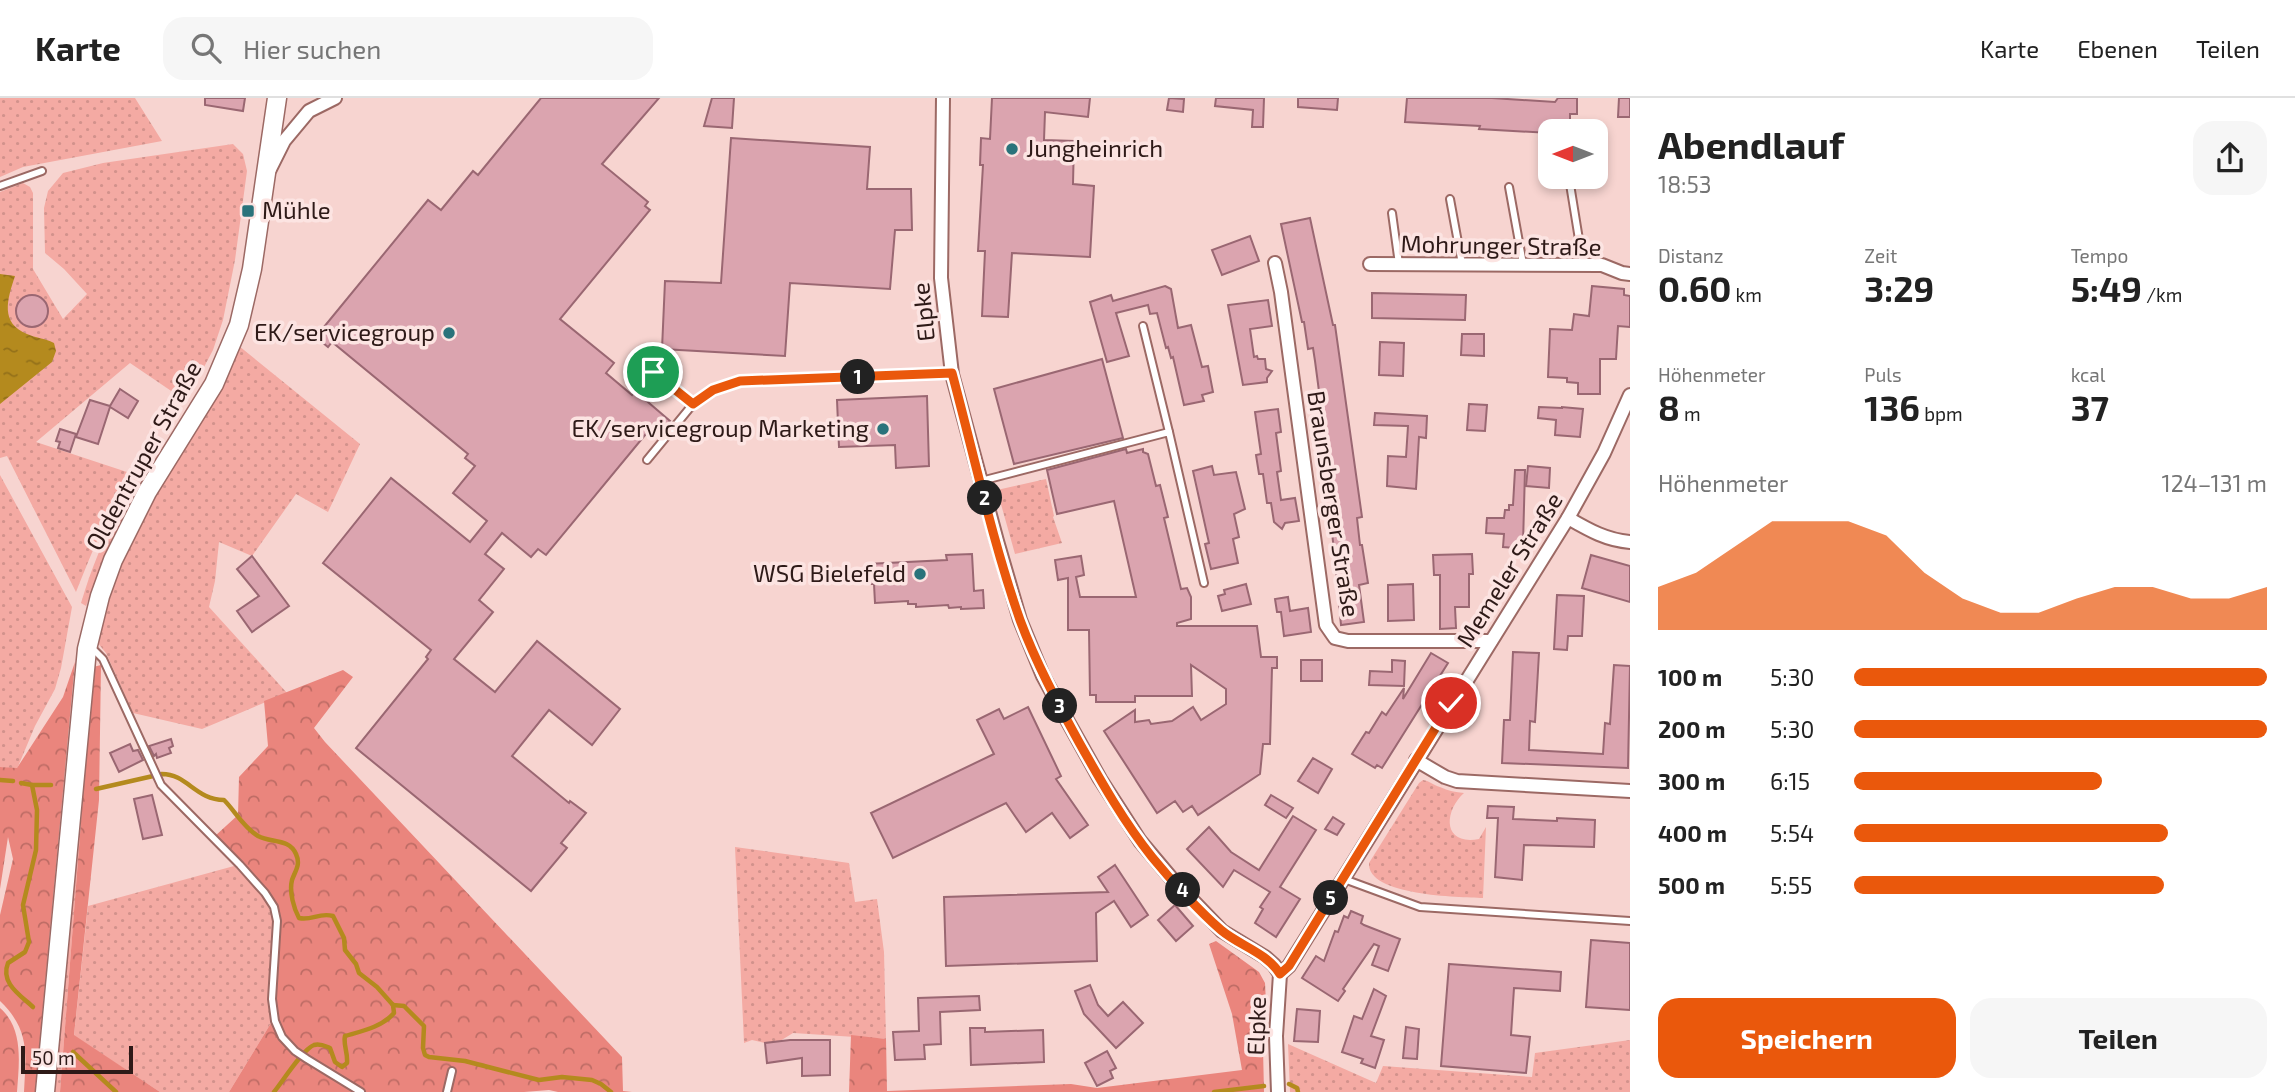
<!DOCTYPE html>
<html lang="de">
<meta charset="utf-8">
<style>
:root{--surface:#fff;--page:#f6f6f6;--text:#222;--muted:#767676;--line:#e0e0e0;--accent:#ea580c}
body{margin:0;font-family:"Exo 2",sans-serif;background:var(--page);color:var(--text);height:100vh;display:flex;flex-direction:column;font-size:26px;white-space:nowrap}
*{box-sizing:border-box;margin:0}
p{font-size:23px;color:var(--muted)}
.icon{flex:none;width:38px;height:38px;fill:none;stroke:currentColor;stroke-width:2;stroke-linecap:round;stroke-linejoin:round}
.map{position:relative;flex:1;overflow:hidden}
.panel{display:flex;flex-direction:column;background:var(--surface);width:665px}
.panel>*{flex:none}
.needle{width:46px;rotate:270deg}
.fabs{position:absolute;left:1538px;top:21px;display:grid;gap:14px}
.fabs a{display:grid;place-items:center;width:70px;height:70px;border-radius:14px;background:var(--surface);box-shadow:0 4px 10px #0003;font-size:35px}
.scale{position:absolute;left:21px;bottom:18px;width:112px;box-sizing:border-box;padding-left:7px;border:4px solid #2e1a18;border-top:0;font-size:19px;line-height:24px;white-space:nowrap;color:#2e1a18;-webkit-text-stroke:5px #fce4e2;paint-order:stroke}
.pin{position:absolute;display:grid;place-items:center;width:60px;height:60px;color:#fff;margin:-30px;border:4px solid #fff;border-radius:50%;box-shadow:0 2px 7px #0007}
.km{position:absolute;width:35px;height:35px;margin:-18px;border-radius:50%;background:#222;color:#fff;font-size:19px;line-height:35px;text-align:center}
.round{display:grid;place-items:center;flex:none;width:74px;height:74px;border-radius:21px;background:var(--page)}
.headline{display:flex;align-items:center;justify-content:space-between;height:119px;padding:0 28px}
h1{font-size:38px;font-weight:700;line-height:52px}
.metrics{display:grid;grid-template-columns:repeat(3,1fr);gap:10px;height:119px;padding:7px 28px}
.metrics div{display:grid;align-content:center}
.metrics b{font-size:35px;font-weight:700}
.metrics small{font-size:19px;font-weight:400}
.metrics p{font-size:19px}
.chart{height:196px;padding:14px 28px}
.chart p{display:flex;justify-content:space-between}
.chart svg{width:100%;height:126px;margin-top:7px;fill:var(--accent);opacity:.7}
.action{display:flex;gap:14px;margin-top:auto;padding:14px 28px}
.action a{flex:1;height:80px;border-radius:21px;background:var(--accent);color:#fff;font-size:28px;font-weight:700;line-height:80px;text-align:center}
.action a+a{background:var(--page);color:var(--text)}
ul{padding:0 28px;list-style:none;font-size:23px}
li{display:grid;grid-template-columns:112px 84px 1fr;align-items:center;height:52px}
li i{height:18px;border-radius:9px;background:var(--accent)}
header{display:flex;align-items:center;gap:42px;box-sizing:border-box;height:98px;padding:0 35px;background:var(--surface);border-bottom:2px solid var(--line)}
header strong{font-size:33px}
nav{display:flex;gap:38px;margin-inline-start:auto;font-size:24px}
.search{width:490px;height:63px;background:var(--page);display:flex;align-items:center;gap:18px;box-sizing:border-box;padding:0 24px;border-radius:21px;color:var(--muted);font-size:26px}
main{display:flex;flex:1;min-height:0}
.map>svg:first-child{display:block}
.green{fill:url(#green-dots)}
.forest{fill:url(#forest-crowns)}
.water{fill:url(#water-ripples)}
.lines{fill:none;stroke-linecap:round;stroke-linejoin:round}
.stream{stroke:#b48a1e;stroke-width:4.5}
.building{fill:#dba4af;stroke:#9a6772;stroke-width:2}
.lane-casing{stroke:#9c6964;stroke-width:10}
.street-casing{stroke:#9c6964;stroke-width:16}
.secondary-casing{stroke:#9c6964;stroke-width:21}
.lane{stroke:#fff;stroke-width:6}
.street{stroke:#fff;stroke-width:12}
.secondary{stroke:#fff;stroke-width:18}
.route-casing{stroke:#fff;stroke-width:14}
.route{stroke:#ea580c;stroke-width:9}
.poi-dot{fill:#2a737b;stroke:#fce4e2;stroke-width:2.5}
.labels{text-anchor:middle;stroke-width:7;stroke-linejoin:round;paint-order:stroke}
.poi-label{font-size:24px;fill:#2e1a18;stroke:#fce4e2;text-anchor:end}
.street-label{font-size:24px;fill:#2e1a18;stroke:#fce4e2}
</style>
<header>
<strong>Karte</strong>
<div class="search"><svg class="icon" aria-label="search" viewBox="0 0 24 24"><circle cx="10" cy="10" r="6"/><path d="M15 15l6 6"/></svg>Hier suchen</div>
<nav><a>Karte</a><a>Ebenen</a><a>Teilen</a></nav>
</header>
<main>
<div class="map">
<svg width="1630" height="994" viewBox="0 0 1630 994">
<defs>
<pattern id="green-dots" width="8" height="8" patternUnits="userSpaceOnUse" patternTransform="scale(1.75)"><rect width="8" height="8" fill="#f4aaa3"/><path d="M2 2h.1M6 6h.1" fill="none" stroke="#d2928c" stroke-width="1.8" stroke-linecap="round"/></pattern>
<pattern id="forest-crowns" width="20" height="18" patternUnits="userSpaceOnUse" patternTransform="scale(1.75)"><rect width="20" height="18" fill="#ea857d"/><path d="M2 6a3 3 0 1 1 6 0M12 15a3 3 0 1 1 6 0" fill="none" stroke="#be6c65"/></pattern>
<pattern id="water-ripples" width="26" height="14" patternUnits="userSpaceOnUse" patternTransform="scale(1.75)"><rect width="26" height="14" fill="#b48a1e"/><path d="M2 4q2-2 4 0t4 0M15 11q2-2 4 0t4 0" fill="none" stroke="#937019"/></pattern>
</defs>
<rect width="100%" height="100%" fill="#f7d4d0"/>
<!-- green -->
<g class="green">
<path d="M0,0H135L162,43L23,69L0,79Z"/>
<path d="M233,46L243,56L247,73L235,162L223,222L213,252L186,303L130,265L36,344L130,375L134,385C105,416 92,455 76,494L7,358L0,360V94L23,85L30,89L33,95V171L63,221L87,196L64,171L45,155L44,110L48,93L63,75L103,65Z"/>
<path d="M239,248L360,346L328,414L296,396L252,458L219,444L215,483L209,509L287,595L202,631L133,615L106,555L97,544C107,498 122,453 146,412C178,359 219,307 239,248Z"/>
<path d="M0,377L72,509L61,570L55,591L35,628L17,671L0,669Z"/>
<path d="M1046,381L1054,418L1053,419L1062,445L1015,456L997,392Z"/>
<path d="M129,402L124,419L105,456L86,508L81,505C92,469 105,433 129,402Z"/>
<path d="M93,569L60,994H54Z"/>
<path d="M1423,682C1430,683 1433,687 1440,689C1448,693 1456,694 1464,695C1443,714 1443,748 1479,741L1486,729L1483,800C1459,799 1367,798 1369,765L1419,685Z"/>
<path d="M735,749L849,765L855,804L877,801L884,854L886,941L793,935L780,943L765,945L752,942L744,945Z"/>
<path d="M234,768L262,797L273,818L269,904L271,925L229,994H160L74,938L88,808Z"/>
<path d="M1630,942V994H1290L1288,946L1376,985L1383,968L1532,979L1535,955Z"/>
</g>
<!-- forest -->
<g class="forest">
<path d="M75,564L35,994H24C26,955 30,932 0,903V817L13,761L8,739L0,791V669L17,670L63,599Z"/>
<path d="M101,567L99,702L74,937L160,994H60L93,569Z"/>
<path d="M343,572L353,579L314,630L325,644L622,959L623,993L632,994H558L549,992L524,994H229L271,925L276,899L281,820C276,791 235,759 215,738L238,717L239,679L268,648L264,603Z"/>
<path d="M1216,843L1259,874L1265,885L1266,904L1263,950L1264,994H849L851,937L886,941L887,993L1071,986L1097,990L1242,972L1232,916L1209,846Z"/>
<path d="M0,910C24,931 19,965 17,994H0Z"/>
</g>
<!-- water -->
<path class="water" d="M0,176L15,178C7,202 0,225 27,236C36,240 44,240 54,245L56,253L52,264L0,306Z"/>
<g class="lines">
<!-- stream -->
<g class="stream">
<path d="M0,682L13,683"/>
<path d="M21,685L32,687L37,712L36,752L23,807L29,844L25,854L8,865C0,885 20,897 33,909"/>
<path d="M32,687H51"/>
<path d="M96,691L162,676C187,676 196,702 224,702C235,713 243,729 258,738C271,745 289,740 296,756C301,767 295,773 292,782C289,794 294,811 299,820C312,823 319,814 333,818L344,840L345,852L356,866L359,875L377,889L393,907"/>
<path d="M393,907L404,908L424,928L423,950L425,957L429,959L465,963L539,982L562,979L592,982L601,986L611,994"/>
<path d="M73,954L116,994"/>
<path d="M1289,986L1297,990L1298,994"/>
<path d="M274,994C283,983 303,951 314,947C320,945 325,948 330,950L335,964L342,969L347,965C348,954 343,947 345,938C362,933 382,929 394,915L393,907"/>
<path d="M1214,994L1264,988"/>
</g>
</g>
<!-- building -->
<g class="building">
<path d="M205,0H245L243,13L205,7Z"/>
<path d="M541,0H659L602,66L648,104L645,108L650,112L560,221L614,265L606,275L632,297L635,293L670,323L659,338L650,331L546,457L538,451L531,459L502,435L485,456L504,471L479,502L493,514L454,561L495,594L537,543L620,611L592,647L549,612L512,658L569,705L570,703L586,715L561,745L567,750L531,793L356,650L428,561L426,559L431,552L323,465L391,380L470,444L487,423L453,395L475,368L465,360L468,356L332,244L328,249L317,240L321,236L319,235L428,102L441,112L473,73L478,77Z"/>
<path d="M712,0H734L732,30L704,28Z"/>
<path d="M992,0H1090L1088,19L1045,14L1044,42L1074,43L1073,86L1094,88L1090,159L1012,155L1008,219L982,218L985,153H978L983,67H980L981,40L990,41Z"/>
<path d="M1169,0L1184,1L1183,14L1167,12Z"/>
<path d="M1216,0H1264L1263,29H1252L1253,12L1215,8Z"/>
<path d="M1298,0H1338L1337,12L1298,9Z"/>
<path d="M1407,0H1492L1555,4L1558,0H1577V16H1570V27H1550V35L1479,31L1480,28L1405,24Z"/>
<path d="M1619,0H1630V19H1618Z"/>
<path d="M731,40L870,49L867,91H911L912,132H895L890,191L790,185L785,258L662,251L665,183L721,185Z"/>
<path d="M1310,120L1333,227H1335L1362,419L1357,420L1360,447H1362L1368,485L1359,487L1364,524L1341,527L1331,423H1337L1327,357L1322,358L1319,340L1317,317L1322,316L1315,263L1313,250L1308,251L1304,224H1302L1281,126Z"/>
<path d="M1250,138L1259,163L1222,177L1212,152Z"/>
<path d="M1165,188L1171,191L1178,230L1191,227L1202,269L1208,268L1213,294L1202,297L1204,303L1184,307L1173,259L1171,260L1168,249L1166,250L1157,215L1150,216L1148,207L1116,215L1129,258L1107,264L1090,204L1111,197L1113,203Z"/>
<path d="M1592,188L1624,191V197L1630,198V229L1618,228L1616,261H1600V296H1578V285L1567,284V280L1548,279L1550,231L1572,232L1574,216L1589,218Z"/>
<path d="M1372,195L1466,197L1465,222L1372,220Z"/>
<circle cx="32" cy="213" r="16"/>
<path d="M1268,202L1272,228L1250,231L1254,259L1257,258L1258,261H1265L1266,271L1272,273L1267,280V284L1243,287L1228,207Z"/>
<path d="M1462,236H1484V258L1461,257Z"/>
<path d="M1380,244L1404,245L1403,278L1379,277Z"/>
<path d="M1102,261L1123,340L1014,366L994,291Z"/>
<path d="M120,291L138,303L128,320L110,309L98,346L76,339L90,302L110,308Z"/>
<path d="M927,298L929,368L896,370L895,347L839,349L837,302Z"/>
<path d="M1469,306L1487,307L1485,333L1467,332Z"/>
<path d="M1539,309L1562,310V309L1583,311L1580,339L1555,337L1556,322L1538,320Z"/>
<path d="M1278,311L1281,334L1276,335L1281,373L1277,374L1281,402L1295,400L1299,423L1285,425L1282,431L1274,424L1271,405H1267L1263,376H1259L1256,357L1261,356L1255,314Z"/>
<path d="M1375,315L1427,318L1426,340L1419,339L1416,391L1387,388L1388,358L1406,359L1408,328L1374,327Z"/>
<path d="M60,331L76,336L70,354L58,350L60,344L56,343Z"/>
<path d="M1126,351L1127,355L1143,351V354L1148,356L1156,388L1160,387L1168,419L1164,420L1181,491L1187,490L1191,499V521L1177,525V528H1257L1261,559H1277V570H1272L1270,646H1263L1260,676L1198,717L1192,708L1183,714L1175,703L1157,715L1104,633L1135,612V624L1149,622L1151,626L1172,623L1193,609L1201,622L1226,606V591L1191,567L1192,598H1135V604H1096V597H1090L1089,532H1068V480L1058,482L1055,462L1081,458L1084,477L1076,479L1080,499H1136L1114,403L1057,416L1047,372Z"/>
<path d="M1212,368L1214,377L1236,374L1245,411L1234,416L1239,439L1233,441L1238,465L1211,471L1205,446L1209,445L1193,373Z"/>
<path d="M1528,368L1550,370L1549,390L1526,388Z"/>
<path d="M1515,372H1525L1523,446L1515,445V450L1503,449L1504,436L1486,435L1487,420H1504L1505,412H1509V407H1513Z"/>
<path d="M972,456L974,493L983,492L984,510L961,511V509L949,510L948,507L916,509V506H908V503L875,505L874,486H868L867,466L947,462L946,457Z"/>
<path d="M1472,456L1473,476H1469V509H1455L1456,530L1440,531V477H1434L1433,457Z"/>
<path d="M1591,457L1630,468V504L1582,490Z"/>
<path d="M252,458L289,508L252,534L237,513L259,498L237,471Z"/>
<path d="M1246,486L1251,506L1222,513L1218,498L1225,496L1224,492Z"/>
<path d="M1413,486L1414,522L1388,523V487Z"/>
<path d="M1557,497L1584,498L1582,538H1568L1567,552L1554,551Z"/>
<path d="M1288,499L1290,513L1308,510L1311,534L1284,538L1281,514H1277L1275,501Z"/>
<path d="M1513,554L1539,555L1535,624L1530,623L1529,652L1603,656L1605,625L1610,626L1614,567L1630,568L1628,670L1502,665L1504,622H1510Z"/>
<path d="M1431,555L1448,565L1382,670L1377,667L1375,670L1352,656L1366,634L1369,635L1382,614L1386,617L1404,590L1403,601Z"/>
<rect x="1301" y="562" width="21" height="21"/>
<path d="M1392,562L1405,563L1404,588L1369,587L1370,573L1392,574Z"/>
<path d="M1028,609L1061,678L1056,681L1088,727L1070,740L1052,715L1026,734L1006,705L893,760L871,715L994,656L977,622L999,611L1004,621Z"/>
<path d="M171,641L173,648L169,650L171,655L157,660L156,656L154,658L149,648Z"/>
<path d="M130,646L133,653L138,652L143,662L119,674L110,655Z"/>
<path d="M1313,660L1332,671L1318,695L1298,683Z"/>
<path d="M152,697L162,737L143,741L134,701Z"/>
<path d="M1271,697L1293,710L1286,720L1265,707Z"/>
<path d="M1488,708L1514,709L1513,721L1557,723V720L1595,722L1594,749L1524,747L1522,782L1495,779L1498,720H1487Z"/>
<path d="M1293,718L1316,732L1280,789L1300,801L1276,839L1255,825L1263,811L1260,809L1270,794L1234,772L1223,789L1187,751L1209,729L1231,754L1259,772Z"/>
<path d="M1333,719L1344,726L1337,737L1325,731Z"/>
<path d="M1115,767L1148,817L1131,829L1114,803L1096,815L1097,863L946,868L944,799L1108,794L1098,779Z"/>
<path d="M1175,807L1193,828L1176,843L1158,822Z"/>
<path d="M1351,813L1363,818L1361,825L1364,827L1400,841L1388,873L1372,867L1379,848L1374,846L1343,891L1345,893L1338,903L1302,880L1316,858L1324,863L1335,833L1338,834L1344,818L1348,820Z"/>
<path d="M1591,842L1630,845V912L1586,909Z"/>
<path d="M1449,866L1561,874L1560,893L1514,890L1511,937L1530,939L1526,975L1441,968Z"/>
<path d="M1090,887L1098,907L1108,918L1123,904L1143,925L1116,950L1084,916L1075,893Z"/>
<path d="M1374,891L1386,898L1371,938L1384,942L1375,970L1361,965L1363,961L1342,954L1354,918L1362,921Z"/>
<path d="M979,898L980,912L940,914L941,946L924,947L925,961L895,962L893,934L919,933L918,900Z"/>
<path d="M1297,911L1320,913L1318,944L1294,943Z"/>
<path d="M1406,929L1419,931L1417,961L1403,960Z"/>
<path d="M970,930H985V934L1043,932L1044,964L971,967Z"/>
<path d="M790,942H830V977L802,978V960L767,965L765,945Z"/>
<path d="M1107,953L1116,970L1110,973L1113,980L1097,988L1085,965Z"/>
</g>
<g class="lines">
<defs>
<g id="lane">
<path d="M1569,80L1583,166"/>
<path d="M0,88L42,73"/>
<path d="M1509,89L1523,166"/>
<path d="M1450,101L1462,166"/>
<path d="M1392,115L1399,166"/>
<path d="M1143,228L1169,334"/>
<path d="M653,274L693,306"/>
<path d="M647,362L693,306C707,293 722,287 740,283L952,276"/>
<path d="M981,383L1169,334L1204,485"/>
<path d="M90,551L95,553L103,561L161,687L240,767L265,795L274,809L277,823L272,901L275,923L282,939L295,953L307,961L361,994"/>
<path d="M1344,781L1420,809L1630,823"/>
<path d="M447,994L452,973"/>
</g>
<g id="street">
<path d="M943,0L941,180L952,276L997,443L1020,522L1043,578L1067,622L1100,681L1140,743L1172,781L1222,833L1265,859L1274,867L1280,876L1276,938L1278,994"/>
<path d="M270,71L284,43L309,13L335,0"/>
<path d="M1275,165L1281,194L1326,527L1335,540L1348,543H1491"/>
<path d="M1370,166L1602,167L1622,175L1630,176"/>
<path d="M1568,420C1589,432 1606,442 1630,444"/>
<path d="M1416,662L1445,679L1457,683L1630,693"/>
<path d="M1280,876L1289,868L1568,420L1604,355L1630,297"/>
</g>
<path id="secondary" d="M45,994L87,551L100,498L113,462L147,394L214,286L239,227L252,171L277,0"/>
</defs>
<!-- lane casing -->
<use href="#lane" class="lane-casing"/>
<!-- street casing -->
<use href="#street" class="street-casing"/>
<!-- secondary casing -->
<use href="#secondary" class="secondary-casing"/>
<!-- lane -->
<use href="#lane" class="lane"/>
<!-- street -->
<use href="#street" class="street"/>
<!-- secondary -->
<use href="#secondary" class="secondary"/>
</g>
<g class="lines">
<defs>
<path id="route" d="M653,274L693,306L713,292L740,283L952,275C974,357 992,442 1020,522C1036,565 1058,606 1080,646C1102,685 1124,724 1152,759C1170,781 1199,813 1221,832C1240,848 1266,854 1280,876L1289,868L1451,605"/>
</defs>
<!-- route casing -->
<use href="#route" class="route-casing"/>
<!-- route -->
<use href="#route" class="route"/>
</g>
<!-- markers -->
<g class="poi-dot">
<circle cx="1012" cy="51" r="7"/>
<rect x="241" y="106" width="14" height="14" rx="3.5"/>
<circle cx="449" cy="235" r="7"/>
<circle cx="883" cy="331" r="7"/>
<circle cx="920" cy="476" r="7"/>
</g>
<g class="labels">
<!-- poi labels -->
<g class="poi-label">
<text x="1026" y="59" text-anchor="start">Jungheinrich</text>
<text x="262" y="121" text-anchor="start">Mühle</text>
<text x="435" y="243">EK/servicegroup</text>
<text x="869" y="339">EK/servicegroup Marketing</text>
<text x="906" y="484">WSG Bielefeld</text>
</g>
<!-- street labels -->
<g class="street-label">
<text transform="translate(1501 148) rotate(1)" y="8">Mohrunger Straße</text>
<text transform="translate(924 214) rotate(-96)" y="8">Elpke</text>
<text transform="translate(144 358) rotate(-61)" y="8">Oldentruper Straße</text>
<text transform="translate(1333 406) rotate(81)" y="8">Braunsberger Straße</text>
<text transform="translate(1510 472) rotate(-58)" y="8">Memeler Straße</text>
<text transform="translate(1257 928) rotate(-88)" y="8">Elpke</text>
</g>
</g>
</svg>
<div class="fabs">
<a><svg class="needle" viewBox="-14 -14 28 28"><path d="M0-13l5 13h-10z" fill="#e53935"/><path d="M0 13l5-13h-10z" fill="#767676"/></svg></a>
</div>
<div class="scale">50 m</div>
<div class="pin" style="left:653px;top:274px;background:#1e9e55"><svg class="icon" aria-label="arrive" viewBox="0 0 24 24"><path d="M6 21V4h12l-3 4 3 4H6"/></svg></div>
<div class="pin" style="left:1451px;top:605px;background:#d93025"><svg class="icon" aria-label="check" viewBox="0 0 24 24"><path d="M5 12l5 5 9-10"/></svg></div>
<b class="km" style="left:858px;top:279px">1</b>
<b class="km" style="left:985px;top:400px">2</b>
<b class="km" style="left:1060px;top:608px">3</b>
<b class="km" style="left:1183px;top:792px">4</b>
<b class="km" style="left:1331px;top:800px">5</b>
</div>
<section class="panel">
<div class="headline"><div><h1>Abendlauf</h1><p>18:53</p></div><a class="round"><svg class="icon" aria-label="share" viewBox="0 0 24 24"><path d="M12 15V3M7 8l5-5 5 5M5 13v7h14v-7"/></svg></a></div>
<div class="metrics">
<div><p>Distanz</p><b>0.60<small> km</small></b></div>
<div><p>Zeit</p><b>3:29</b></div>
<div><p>Tempo</p><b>5:49<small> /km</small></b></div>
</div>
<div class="metrics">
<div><p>Höhenmeter</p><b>8<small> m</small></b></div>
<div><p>Puls</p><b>136<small> bpm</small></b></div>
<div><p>kcal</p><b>37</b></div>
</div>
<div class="chart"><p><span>Höhenmeter</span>124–131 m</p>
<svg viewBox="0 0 160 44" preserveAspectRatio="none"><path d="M0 44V29L10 24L20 15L30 6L40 6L50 6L60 11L70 24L80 33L90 38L100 38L110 33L120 29L130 29L140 33L150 33L160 29V44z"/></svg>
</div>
<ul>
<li><b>100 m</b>5:30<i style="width:100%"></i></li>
<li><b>200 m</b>5:30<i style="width:100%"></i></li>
<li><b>300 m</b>6:15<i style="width:60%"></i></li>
<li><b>400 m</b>5:54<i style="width:76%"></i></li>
<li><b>500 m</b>5:55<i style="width:75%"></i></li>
</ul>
<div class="action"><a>Speichern</a><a>Teilen</a></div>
</section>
</main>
